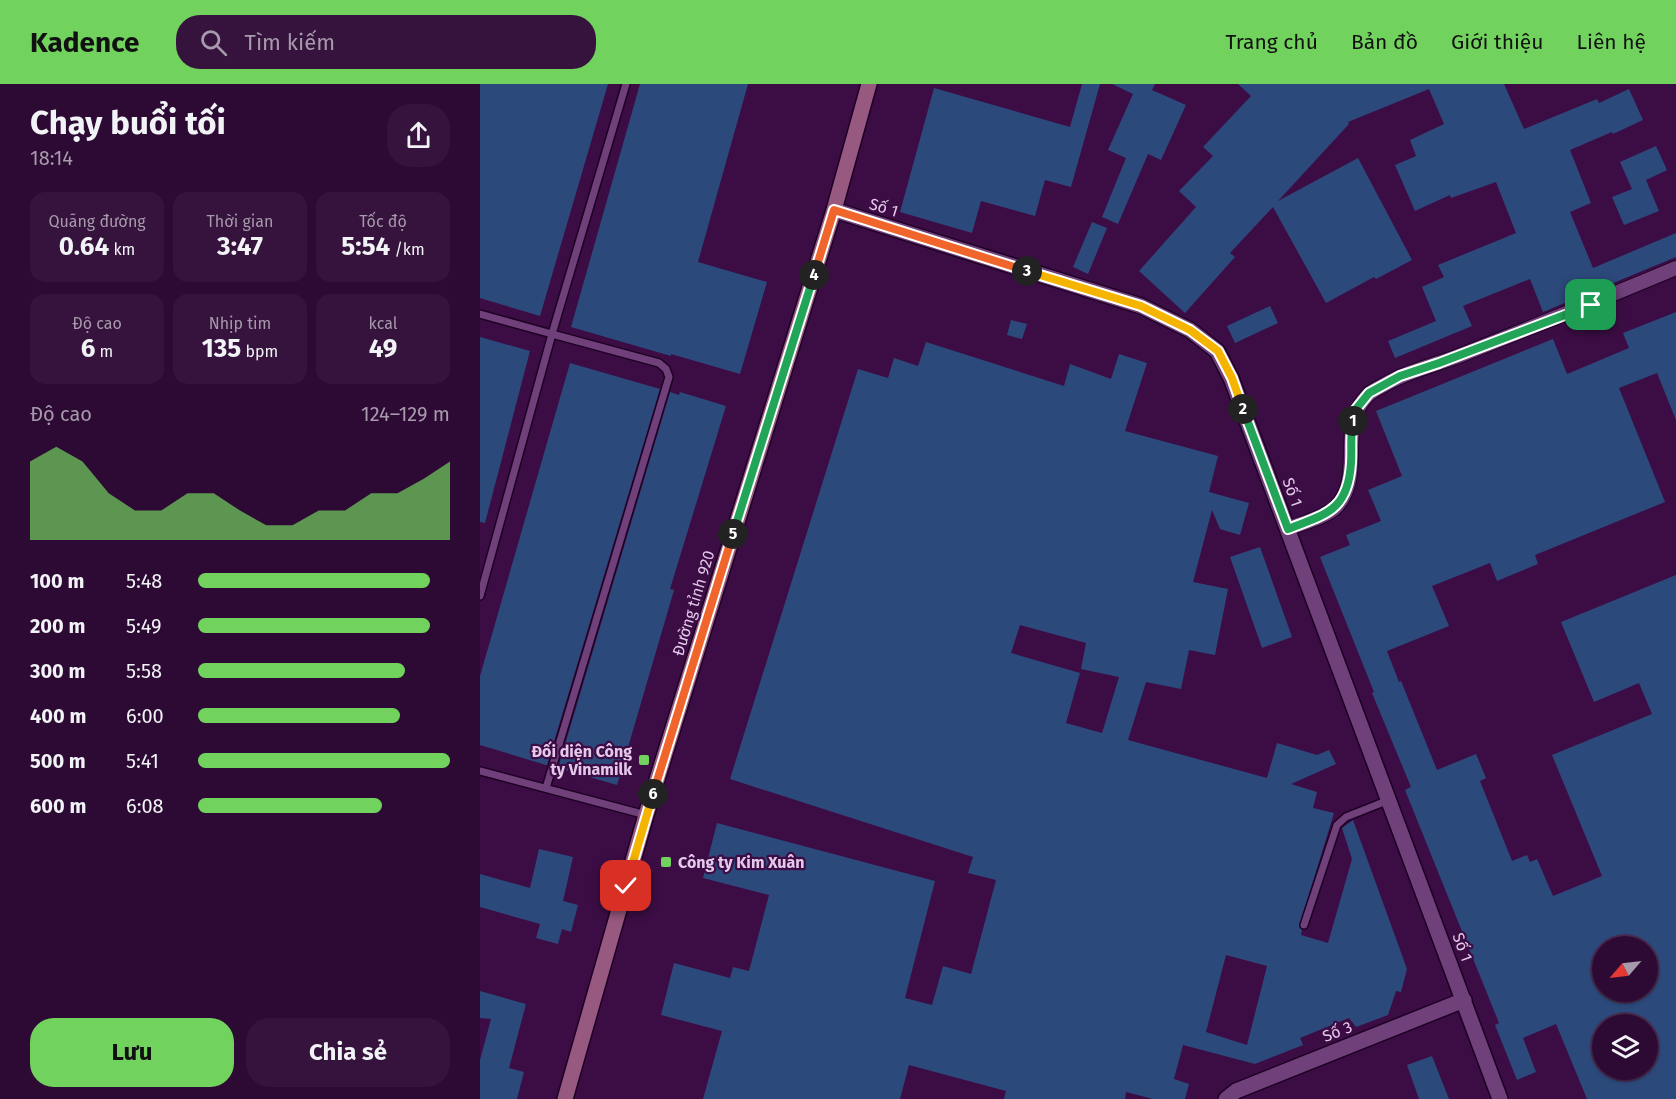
<!DOCTYPE html>
<html lang="vi">
<meta charset="utf-8">
<style>
:root{--surface:#2d0a34;--page:#35133c;--text:#f1f3f6;--muted:#a79aac;--line:#482b4f;--accent:#71d25e}
body{margin:0;font-family:"Fira Sans",sans-serif;background:var(--page);color:var(--text);height:100vh;display:flex;flex-direction:column;font-size:22px;white-space:nowrap}
*{box-sizing:border-box;margin:0}
p{font-size:20px;color:var(--muted)}
.icon{flex:none;width:33px;height:33px;fill:none;stroke:currentColor;stroke-width:2;stroke-linecap:round;stroke-linejoin:round}
.map{position:relative;flex:1;overflow:hidden}
.details{display:flex;flex-direction:column;background:var(--surface);width:480px}
.details>*{flex:none}
.needle{width:39px;rotate:242deg}
.fabs{position:absolute;left:1112px;top:852px;display:grid;gap:12px}
.fabs a{display:grid;place-items:center;width:66px;height:66px;border-radius:50%;background:var(--surface);box-shadow:0 2px 4px #0004,0 0 0 2px var(--line);font-size:30px}
.pin{position:absolute;display:grid;place-items:center;width:51px;height:51px;color:#fff;margin:-26px;border-radius:12px;box-shadow:0 3px 9px #0006}
.km{position:absolute;width:30px;height:30px;margin:-15px;border-radius:50%;background:#222;color:#fff;font-size:16px;line-height:30px;text-align:center}
.round{display:grid;place-items:center;flex:none;width:63px;height:63px;border-radius:24px;background:var(--page)}
.overview{display:flex;align-items:center;justify-content:space-between;height:102px;padding:0 30px}
h1{font-size:33px;font-weight:700;line-height:45px}
.figures{display:grid;grid-template-columns:repeat(3,1fr);gap:9px;height:102px;padding:6px 30px}
.figures div{display:grid;align-content:center;border-radius:15px;background:var(--page);text-align:center}
.figures b{font-size:26px;font-weight:700}
.figures small{font-size:16px;font-weight:400}
.figures p{font-size:16px}
.chart{height:168px;padding:12px 30px}
.chart p{display:flex;justify-content:space-between}
.chart svg{width:100%;height:108px;margin-top:6px;fill:var(--accent);opacity:.7}
.primary-button{display:flex;gap:12px;margin-top:auto;padding:12px 30px}
.primary-button a{flex:1;height:69px;border-radius:24px;background:var(--accent);color:#111;font-size:24px;font-weight:700;line-height:69px;text-align:center}
.primary-button a+a{background:var(--page);color:var(--text)}
ul{padding:0 30px;list-style:none;font-size:20px}
li{display:grid;grid-template-columns:96px 72px 1fr;align-items:center;height:45px}
li i{height:15px;border-radius:8px;background:var(--accent)}
header{display:flex;align-items:center;gap:36px;box-sizing:border-box;height:84px;padding:0 30px;background:var(--accent);color:#111}
header strong{font-size:28px}
nav{display:flex;gap:33px;margin-inline-start:auto;font-size:21px}
.search{width:420px;height:54px;background:var(--page);display:flex;align-items:center;gap:15px;box-sizing:border-box;padding:0 21px;border-radius:24px;color:var(--muted);font-size:22px}
main{display:flex;flex:1;min-height:0}
.map>svg:first-child{display:block}
.building{fill:#2c497b;fill-rule:evenodd}
.lines{fill:none;stroke-linecap:round;stroke-linejoin:round}
.service-casing{stroke:#1e0025;stroke-width:10}
.minor-casing{stroke:#1e0025;stroke-width:16}
.tertiary-casing{stroke:#1e0025;stroke-width:18}
.secondary-casing{stroke:#1e0025;stroke-width:18}
.service{stroke:#6f4079;stroke-width:7}
.minor{stroke:#6f4079;stroke-width:14}
.tertiary{stroke:#6f4079;stroke-width:15}
.secondary{stroke:#985980;stroke-width:15}
.split-1-casing{stroke:#fff;stroke-width:12}
.split-2-casing{stroke:#fff;stroke-width:12}
.split-3-casing{stroke:#fff;stroke-width:12}
.split-4-casing{stroke:#fff;stroke-width:12}
.split-5-casing{stroke:#fff;stroke-width:12}
.split-6-casing{stroke:#fff;stroke-width:12}
.split-7-casing{stroke:#fff;stroke-width:12}
.split-1{stroke:#22a559;stroke-width:8}
.split-2{stroke:#22a559;stroke-width:8}
.split-3{stroke:#f5b400;stroke-width:8}
.split-4{stroke:#f0652b;stroke-width:8}
.split-5{stroke:#22a559;stroke-width:8}
.split-6{stroke:#f0652b;stroke-width:8}
.split-7{stroke:#f5b400;stroke-width:8}
.poi-dot{fill:#71d25e;stroke:#3c0d45;stroke-width:2}
.labels{text-anchor:middle;stroke-width:4.5;stroke-linejoin:round;paint-order:stroke}
.street-label{font-size:16px;fill:#e4c9ea;stroke:#3c0d45}
.poi-label{font-size:16px;font-weight:bold;fill:#e4c9ea;stroke:#3c0d45;text-anchor:end}
</style>
<header>
<strong>Kadence</strong>
<div class="search"><svg class="icon" aria-label="search" viewBox="0 0 24 24"><circle cx="10" cy="10" r="6"/><path d="M15 15l6 6"/></svg>Tìm kiếm</div>
<nav><a>Trang chủ</a><a>Bản đồ</a><a>Giới thiệu</a><a>Liên hệ</a></nav>
</header>
<main>
<section class="details">
<div class="overview"><div><h1>Chạy buổi tối</h1><p>18:14</p></div><a class="round"><svg class="icon" aria-label="share" viewBox="0 0 24 24"><path d="M12 15V3M7 8l5-5 5 5M5 13v7h14v-7"/></svg></a></div>
<div class="figures">
<div><p>Quãng đường</p><b>0.64<small> km</small></b></div>
<div><p>Thời gian</p><b>3:47</b></div>
<div><p>Tốc độ</p><b>5:54<small> /km</small></b></div>
</div>
<div class="figures">
<div><p>Độ cao</p><b>6<small> m</small></b></div>
<div><p>Nhịp tim</p><b>135<small> bpm</small></b></div>
<div><p>kcal</p><b>49</b></div>
</div>
<div class="chart"><p><span>Độ cao</span>124–129 m</p>
<svg viewBox="0 0 160 44" preserveAspectRatio="none"><path d="M0 44V12L10 6L20 12L30 25L40 32L50 32L60 25L70 25L80 32L90 38L100 38L110 32L120 32L130 25L140 25L150 19L160 12V44z"/></svg>
</div>
<ul>
<li><b>100 m</b>5:48<i style="width:92%"></i></li>
<li><b>200 m</b>5:49<i style="width:92%"></i></li>
<li><b>300 m</b>5:58<i style="width:82%"></i></li>
<li><b>400 m</b>6:00<i style="width:80%"></i></li>
<li><b>500 m</b>5:41<i style="width:100%"></i></li>
<li><b>600 m</b>6:08<i style="width:73%"></i></li>
</ul>
<div class="primary-button"><a>Lưu</a><a>Chia sẻ</a></div>
</section>
<div class="map">
<svg width="1196" height="1015" viewBox="0 0 1196 1015">
<rect width="100%" height="100%" fill="#3c0d45"/>
<!-- building -->
<g class="building">
<path d="M0,0H128L60,232L0,214Z"/>
<path d="M160,0H268L218,178L287,198L260,290L191,270V272L91,243Z"/>
<path d="M602,0H620L591,103L565,96L555,132L501,117L492,149L420,128L454,4L590,43Z"/>
<path d="M632,0H675L672,6L706,21L681,76L668,70L638,140L622,133L646,74L628,66L653,10Z"/>
<path d="M758,0H1024L1044,45L1117,15L1119,19L1149,5L1163,36L1133,50L1132,48L1090,66L1111,119L1090,128L1113,184L1196,149V173L1063,228L1050,195L983,222L992,242L915,274L908,257L956,237L942,203L964,193L958,181L1036,149L1016,98L971,114L970,111L935,127L915,81L936,72L930,56L964,40L949,5L868,38L869,40L798,117L878,74L932,176L896,195L894,193L846,219L793,123L750,169L755,173L705,229L659,187L716,123L699,107L733,72L723,63L771,12Z"/>
<path d="M1176,62L1187,86L1166,96L1179,127L1144,141L1132,113L1152,105L1140,78Z"/>
<path d="M612,138L627,144L608,190L593,183Z"/>
<path d="M790,222L798,239L755,259L747,242Z"/>
<path d="M1196,228V336L1177,289L1139,304L1185,418L1055,471L1058,480L1017,497L1010,479L952,502L969,542L907,567L919,598L921,597L957,686L996,670L1006,694L1000,697L1032,777L1047,771L1050,778L1057,775L1073,812L1122,792L1072,671L1172,630L1159,599L1114,618L1081,538L1196,491V1015H1107L1076,940L1043,954L1056,988L1037,996L1015,941L1019,939L925,706L931,703L892,609L894,608L840,473L870,461L866,451L901,437L888,406L922,392L896,327L1073,255L1087,290L1149,264L1143,249ZM1122,862H1167V908H1122ZM1122,940H1167V986H1122Z"/>
<path d="M531,236L547,240L542,255L527,251Z"/>
<path d="M0,253L50,267L5,439L0,438Z"/>
<path d="M446,258L584,302L590,280L631,295L639,270L667,279L645,347L738,372L729,408L769,419L760,451L740,445L732,426L713,498L748,505L735,571L709,566L701,605L666,598L648,656L787,694L797,659L837,671L849,666L856,680L811,700L837,708L833,724L854,729L819,843L822,846L821,851L848,859L872,775L862,744L873,736L927,885L921,908L916,907L908,931L876,943L869,934L820,954L823,961L775,980L703,961L694,995L709,1000L705,1015H673L646,1008L645,1015H524L526,1007L429,981L420,1015H223L242,947L181,931L194,879L250,894L253,883L269,887L289,811L223,794L237,739L455,797L425,914L452,921L463,882L491,890L516,796L488,789L493,773L250,695L378,285L408,294L414,274L438,282ZM540,541L606,559L601,585L639,593L622,649L586,639L600,589L531,569ZM746,871L787,882L767,961L726,948Z"/>
<path d="M90,279L180,305L67,681H66L0,661V592Z"/>
<path d="M190,308L199,311L200,308L246,322L190,505L194,506L137,701L78,684Z"/>
<path d="M780,463L812,553L782,564L750,473Z"/>
<path d="M59,765L93,773L83,817L98,821L91,848L82,845L78,860L56,854L60,840L0,823V790L50,804Z"/>
<path d="M0,907L46,920L29,984L44,988L37,1015H0V976L11,935L0,934Z"/>
<path d="M952,972L969,1015H939L927,981Z"/>
</g>
<g class="lines">
<defs>
<g id="service">
<path d="M0,230L72,250L0,512"/>
<path d="M0,687L166,731"/>
<path d="M66,704L189,293L186,285L179,279L72,250L146,0"/>
<path d="M824,841L857,741L866,733L909,716"/>
</g>
<path id="minor" d="M808,445C822,439 847,433 857,422C885,390 856,342 888,311C892,307 898,304 904,301C926,288 951,282 976,273C1049,244 1123,215 1196,184"/>
<g id="tertiary">
<path d="M354,126L661,222L710,246L737,267L751,294L1020,1015"/>
<path d="M746,1015L756,1007L984,916"/>
</g>
<path id="secondary" d="M85,1015L166,731L354,126L389,0"/>
</defs>
<!-- service casing -->
<use href="#service" class="service-casing"/>
<!-- minor casing -->
<use href="#minor" class="minor-casing"/>
<!-- tertiary casing -->
<use href="#tertiary" class="tertiary-casing"/>
<!-- secondary casing -->
<use href="#secondary" class="secondary-casing"/>
<!-- service -->
<use href="#service" class="service"/>
<!-- minor -->
<use href="#minor" class="minor"/>
<!-- tertiary -->
<use href="#tertiary" class="tertiary"/>
<!-- secondary -->
<use href="#secondary" class="secondary"/>
</g>
<g class="lines">
<defs>
<path id="split-1" d="M873,337L876,325L889,309L920,292L959,279L1111,221"/>
<path id="split-2" d="M763,325L808,445C846,430 868,427 871,379C872,365 870,351 873,337"/>
<path id="split-3" d="M547,187L661,222L710,246L738,267L752,294L763,325"/>
<path id="split-4" d="M334,191L354,126L547,187"/>
<path id="split-5" d="M253,450L334,191"/>
<path id="split-6" d="M173,710L253,450"/>
<path id="split-7" d="M146,802L173,710"/>
</defs>
<!-- split-1 casing -->
<use href="#split-1" class="split-1-casing"/>
<!-- split-2 casing -->
<use href="#split-2" class="split-2-casing"/>
<!-- split-3 casing -->
<use href="#split-3" class="split-3-casing"/>
<!-- split-4 casing -->
<use href="#split-4" class="split-4-casing"/>
<!-- split-5 casing -->
<use href="#split-5" class="split-5-casing"/>
<!-- split-6 casing -->
<use href="#split-6" class="split-6-casing"/>
<!-- split-7 casing -->
<use href="#split-7" class="split-7-casing"/>
<!-- split-1 -->
<use href="#split-1" class="split-1"/>
<!-- split-2 -->
<use href="#split-2" class="split-2"/>
<!-- split-3 -->
<use href="#split-3" class="split-3"/>
<!-- split-4 -->
<use href="#split-4" class="split-4"/>
<!-- split-5 -->
<use href="#split-5" class="split-5"/>
<!-- split-6 -->
<use href="#split-6" class="split-6"/>
<!-- split-7 -->
<use href="#split-7" class="split-7"/>
</g>
<!-- markers -->
<g class="poi-dot">
<rect x="158" y="670" width="12" height="12" rx="3"/>
<rect x="180" y="772" width="12" height="12" rx="3"/>
</g>
<g class="labels">
<!-- street labels -->
<g class="street-label">
<text transform="translate(404 123) rotate(17)" y="6">Số 1</text>
<text transform="translate(813 408) rotate(70)" y="6">Số 1</text>
<text transform="translate(213 519) rotate(-73)" y="6">Đường tỉnh 920</text>
<text transform="translate(983 863) rotate(70)" y="6">Số 1</text>
<text transform="translate(857 947) rotate(-22)" y="6">Số 3</text>
</g>
<!-- poi labels -->
<g class="poi-label">
<text x="152" y="673">Đối diện Công<tspan x="152" dy="18">ty Vinamilk</tspan></text>
<text x="198" y="784" text-anchor="start">Công ty Kim Xuân</text>
</g>
</g>
</svg>
<div class="fabs">
<a><svg class="needle" viewBox="-14 -14 28 28"><path d="M0-13l5 13h-10z" fill="#e53935"/><path d="M0 13l5-13h-10z" fill="#a79aac"/></svg></a>
<a><svg class="icon" aria-label="layers" viewBox="0 0 24 24"><path d="M12 4l9 5-9 5-9-5zM3 14l9 5 9-5"/></svg></a>
</div>
<div class="pin" style="left:1111px;top:221px;background:#1e9e55"><svg class="icon" aria-label="arrive" viewBox="0 0 24 24"><path d="M6 21V4h12l-3 4 3 4H6"/></svg></div>
<div class="pin" style="left:146px;top:802px;background:#d93025"><svg class="icon" aria-label="check" viewBox="0 0 24 24"><path d="M5 12l5 5 9-10"/></svg></div>
<b class="km" style="left:873px;top:337px">1</b>
<b class="km" style="left:763px;top:325px">2</b>
<b class="km" style="left:547px;top:187px">3</b>
<b class="km" style="left:334px;top:191px">4</b>
<b class="km" style="left:253px;top:450px">5</b>
<b class="km" style="left:173px;top:710px">6</b>
</div>
</main>
